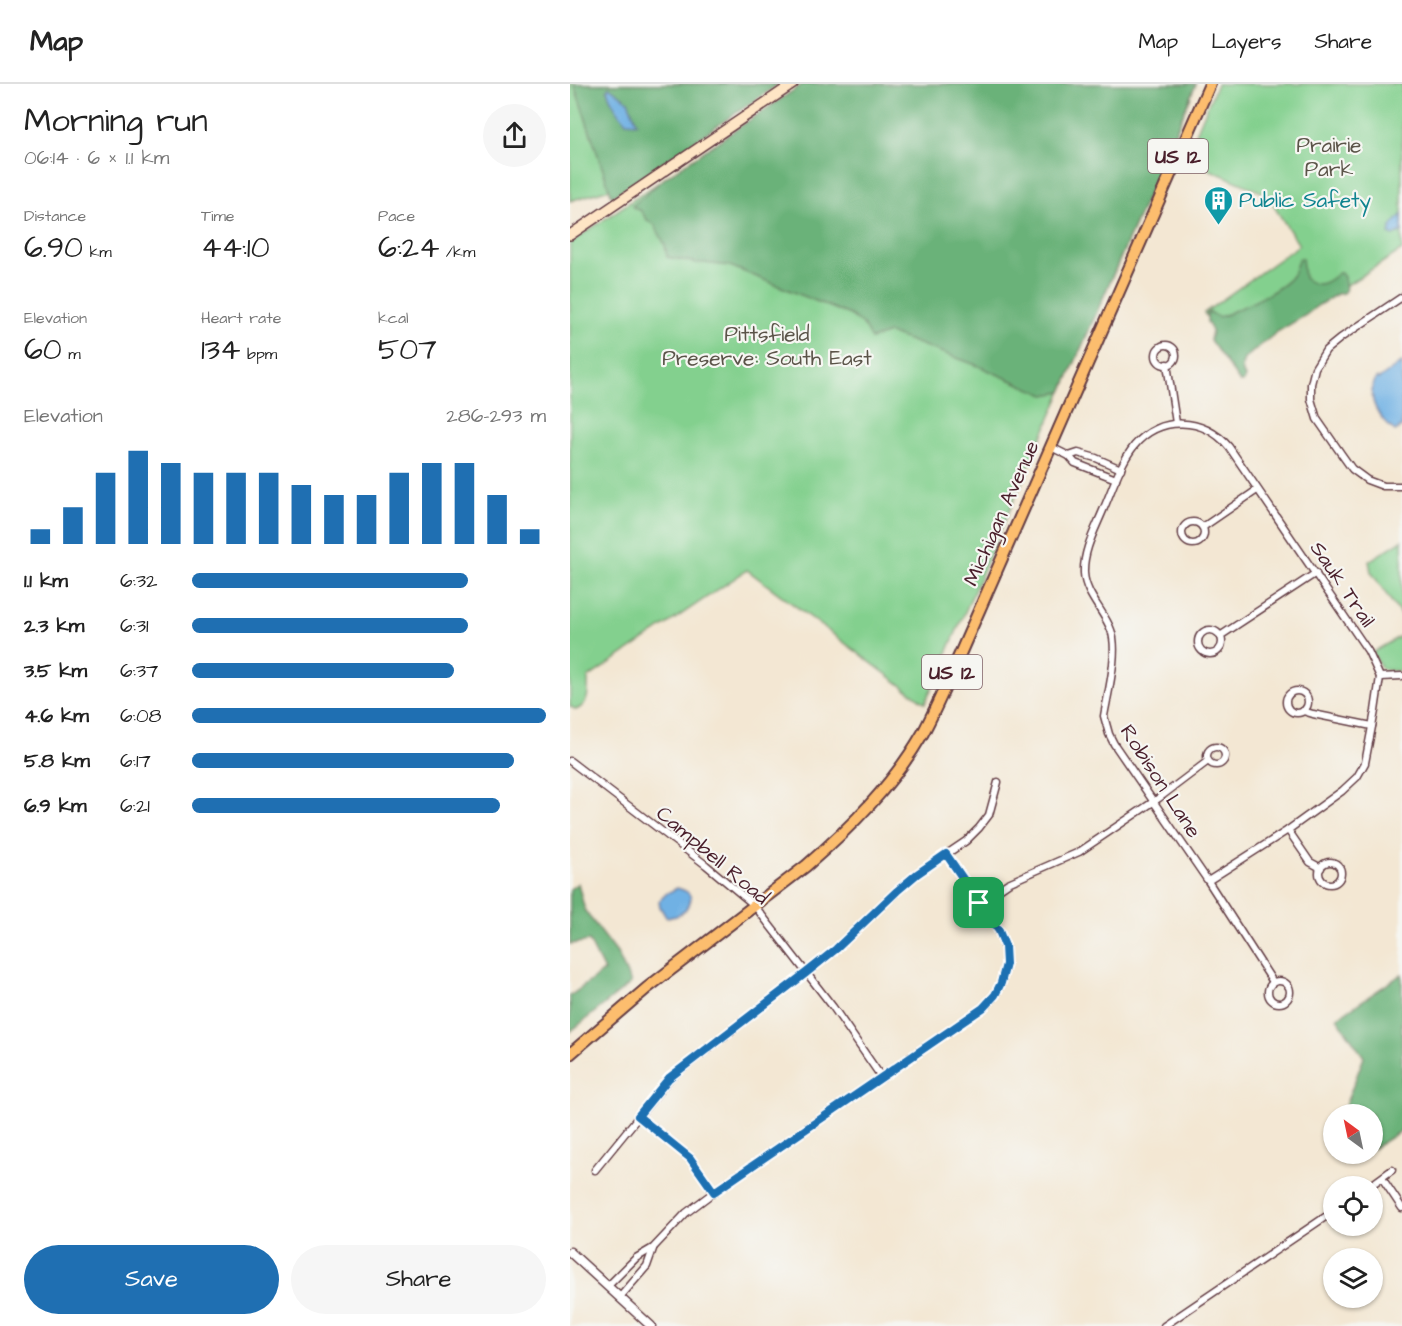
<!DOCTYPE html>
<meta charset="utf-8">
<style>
:root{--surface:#fff;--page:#f6f6f6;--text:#222;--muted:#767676;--line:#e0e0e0;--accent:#1f6fb2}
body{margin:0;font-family:"Architects Daughter",sans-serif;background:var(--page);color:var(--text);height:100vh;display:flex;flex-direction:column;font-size:22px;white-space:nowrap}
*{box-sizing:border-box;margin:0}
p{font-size:20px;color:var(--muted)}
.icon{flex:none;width:33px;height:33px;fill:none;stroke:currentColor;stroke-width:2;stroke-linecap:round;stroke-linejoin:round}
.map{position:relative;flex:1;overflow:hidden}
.sheet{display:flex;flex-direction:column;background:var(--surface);width:570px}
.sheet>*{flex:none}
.needle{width:39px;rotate:327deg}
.tools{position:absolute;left:753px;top:1020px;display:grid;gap:12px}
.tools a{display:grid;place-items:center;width:60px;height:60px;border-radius:50%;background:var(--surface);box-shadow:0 2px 4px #0004;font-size:30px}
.pin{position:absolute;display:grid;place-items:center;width:51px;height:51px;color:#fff;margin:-26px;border-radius:12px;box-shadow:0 3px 9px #0006}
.round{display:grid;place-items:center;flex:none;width:63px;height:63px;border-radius:32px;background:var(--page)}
.head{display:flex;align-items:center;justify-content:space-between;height:102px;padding:0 24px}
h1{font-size:33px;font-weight:600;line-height:45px}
.figures{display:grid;grid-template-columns:repeat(3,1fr);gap:9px;height:102px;padding:6px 24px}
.figures div{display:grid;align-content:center}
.figures b{font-size:30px;font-weight:600}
.figures small{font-size:16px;font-weight:400}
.figures p{font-size:16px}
.chart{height:168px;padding:12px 24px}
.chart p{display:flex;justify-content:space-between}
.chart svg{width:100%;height:108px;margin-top:6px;stroke:var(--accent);stroke-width:6}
.cta{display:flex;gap:12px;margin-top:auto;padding:12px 24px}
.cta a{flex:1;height:69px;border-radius:36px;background:var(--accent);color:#fff;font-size:24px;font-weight:600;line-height:69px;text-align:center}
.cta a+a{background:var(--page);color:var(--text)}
ul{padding:0 24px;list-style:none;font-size:20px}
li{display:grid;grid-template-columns:96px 72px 1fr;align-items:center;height:45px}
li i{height:15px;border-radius:8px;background:var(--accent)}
header{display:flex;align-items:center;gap:36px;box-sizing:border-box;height:84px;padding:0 30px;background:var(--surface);border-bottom:2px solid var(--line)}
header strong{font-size:28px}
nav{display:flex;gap:33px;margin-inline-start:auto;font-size:21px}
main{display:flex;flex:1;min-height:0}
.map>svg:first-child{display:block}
.green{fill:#83d08e;stroke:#66785c;stroke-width:1.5}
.forest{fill:#6ab279;stroke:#5a6852;stroke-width:1.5}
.water{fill:#6fb1e4;stroke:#5c6888;stroke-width:1.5}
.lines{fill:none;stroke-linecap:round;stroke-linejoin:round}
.minor-casing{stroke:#633d44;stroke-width:9}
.tertiary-casing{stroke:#633d44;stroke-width:11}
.secondary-casing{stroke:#633d44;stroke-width:12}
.trunk-casing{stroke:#633d44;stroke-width:14}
.minor{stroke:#fff;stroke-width:6}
.tertiary{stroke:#fff;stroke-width:8}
.secondary{stroke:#fee5c5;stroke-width:9}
.trunk{stroke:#fcbd6e;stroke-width:10}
.route-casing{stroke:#fff;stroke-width:12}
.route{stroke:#1f6fb2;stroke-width:8}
.labels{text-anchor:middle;stroke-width:4.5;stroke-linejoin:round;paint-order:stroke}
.shield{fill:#f6f6f2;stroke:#7e6067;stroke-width:1.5}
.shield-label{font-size:20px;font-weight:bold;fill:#4a1f2b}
.park-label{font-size:21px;fill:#5b5449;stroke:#f6f6f2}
.culture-label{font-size:21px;fill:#0d838f;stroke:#f6f6f2;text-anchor:start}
.street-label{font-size:21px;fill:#4a1f2b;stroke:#f6f6f2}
</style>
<header>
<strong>Map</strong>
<nav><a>Map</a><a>Layers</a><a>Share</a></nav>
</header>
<main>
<section class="sheet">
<div class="head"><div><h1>Morning run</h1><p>06:14 · 6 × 1.1 km</p></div><a class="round"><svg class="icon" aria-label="share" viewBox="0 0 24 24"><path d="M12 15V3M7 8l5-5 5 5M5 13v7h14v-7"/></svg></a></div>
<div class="figures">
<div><p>Distance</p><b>6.90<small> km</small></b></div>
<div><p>Time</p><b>44:10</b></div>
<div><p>Pace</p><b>6:24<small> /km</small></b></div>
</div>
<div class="figures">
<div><p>Elevation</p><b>60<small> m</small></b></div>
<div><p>Heart rate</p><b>134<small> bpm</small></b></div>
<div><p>kcal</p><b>507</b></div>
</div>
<div class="chart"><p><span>Elevation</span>286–293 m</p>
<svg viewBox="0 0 160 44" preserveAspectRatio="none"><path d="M5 44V38M15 44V29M25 44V15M35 44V6M45 44V11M55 44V15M65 44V15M75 44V15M85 44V20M95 44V24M105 44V24M115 44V15M125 44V11M135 44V11M145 44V24M155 44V38"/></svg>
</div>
<ul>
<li><b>1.1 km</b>6:32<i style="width:78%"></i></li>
<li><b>2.3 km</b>6:31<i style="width:78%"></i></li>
<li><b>3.5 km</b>6:37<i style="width:74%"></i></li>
<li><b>4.6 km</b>6:08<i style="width:100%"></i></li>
<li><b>5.8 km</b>6:17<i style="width:91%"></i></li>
<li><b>6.9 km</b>6:21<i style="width:87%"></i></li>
</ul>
<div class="cta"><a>Save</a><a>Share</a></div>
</section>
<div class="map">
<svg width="832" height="1242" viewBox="0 0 832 1242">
<rect width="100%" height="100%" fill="#f6f6f2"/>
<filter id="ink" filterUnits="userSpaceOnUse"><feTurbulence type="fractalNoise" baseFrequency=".0167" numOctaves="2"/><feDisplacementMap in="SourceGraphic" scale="12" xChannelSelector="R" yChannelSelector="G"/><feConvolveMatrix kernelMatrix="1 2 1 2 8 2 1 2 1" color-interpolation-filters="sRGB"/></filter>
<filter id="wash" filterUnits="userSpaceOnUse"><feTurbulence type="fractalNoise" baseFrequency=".008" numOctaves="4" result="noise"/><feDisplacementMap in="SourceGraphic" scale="24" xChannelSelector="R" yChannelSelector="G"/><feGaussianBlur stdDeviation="1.35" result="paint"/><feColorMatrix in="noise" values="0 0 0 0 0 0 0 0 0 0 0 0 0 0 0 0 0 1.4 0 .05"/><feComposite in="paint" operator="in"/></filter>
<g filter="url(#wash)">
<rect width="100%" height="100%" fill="#f3e7d3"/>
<!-- green -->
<g class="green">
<path d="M0,0H202L46,103L0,117Z"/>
<path d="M233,0L621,13L355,619L177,486L18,594C18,608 20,620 6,626L0,622V159Z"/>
<path d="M647,0H832V166L664,273L634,229L729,161L696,110L615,75Z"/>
<path d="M832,456V533L801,488L799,477Z"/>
<path d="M832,551V587C809,586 813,589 803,568Z"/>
</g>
<!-- forest -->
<g class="forest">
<path d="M4,0H209L42,113Z"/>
<path d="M233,0H626L492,308L475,311L406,281L319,249L301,255L293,241L280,231L160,182L134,179H128L97,173L95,161L84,140L77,136L71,127L62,122L96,93Z"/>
<path d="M729,174H732L734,194C748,206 758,198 770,188L774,193L776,205L773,209L767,210L747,222L736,231L707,248L674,275C671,282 671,287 675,293L673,298H670L640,256L642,247L637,238V229L640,228L648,233L655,231C672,223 711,207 722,192C726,187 726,179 729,174Z"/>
<path d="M8,799L15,827L47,869L61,899L0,948V912L34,887L19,857L0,860V805Z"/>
<path d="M832,890V1046L803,1065L802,1030H772L794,973L767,934Z"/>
</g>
<!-- water -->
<g class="water">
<path d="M39,3L58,17L67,39L56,38C48,28 41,19 37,6Z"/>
<path d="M832,130V147L824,152L819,150L821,143Z"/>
<path d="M832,278V343L825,347C809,335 795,314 806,294L809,295Z"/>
<path d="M107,804C110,805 114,806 117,808C127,815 114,829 106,832C103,833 100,833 96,833L90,823L89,817L97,809Z"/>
</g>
</g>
<g filter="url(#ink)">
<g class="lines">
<defs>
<g id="minor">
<path d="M832,213L772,253L756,266L745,284L741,300V315L747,335L772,371L782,385L797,396L813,402H832"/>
<circle cx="596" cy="271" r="10"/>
<path d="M597,280L606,339"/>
<path d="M481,363L499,372L505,379L546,395"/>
<path d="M499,372L508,369L526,374L551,385"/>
<circle cx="623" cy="449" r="11"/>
<path d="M633,443L687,406"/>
<circle cx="640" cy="558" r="12"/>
<path d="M650,552L746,489"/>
<path d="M810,593L832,592"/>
<circle cx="727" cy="618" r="11"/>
<path d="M733,627L743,630L802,642"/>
<circle cx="646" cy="672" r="9"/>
<path d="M0,677L136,781L184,821L263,923L312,994"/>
<path d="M718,746L740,778L751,784"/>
<circle cx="760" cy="789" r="11"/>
<path d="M638,797L718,746L772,707L787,693L795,679L805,627L810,593L798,567L659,363C634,333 590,331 564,362C550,380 543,403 534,424C526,444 513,466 514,489C515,510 534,527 541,546C549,567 538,609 534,632L539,650L544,660L638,797L703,898"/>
<path d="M409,819L438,799L509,768L589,714L638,677"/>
<circle cx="709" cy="908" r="11"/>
<path d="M68,1032L120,1074L144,1108"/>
<path d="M25,1086L100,994L236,889L266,865L327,807L347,790L396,757L409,744L419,731L428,698"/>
<path d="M812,1094L832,1124"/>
<path d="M800,1102L822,1086"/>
<path d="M38,1202L66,1174L83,1164L116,1129L144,1108L413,924L425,911L431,899L436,880L435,863L429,847L376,770"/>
<path d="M50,1213L77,1182L83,1165"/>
<path d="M594,1242L764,1127"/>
</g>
<path id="tertiary" d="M0,1168L81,1242"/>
<path id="secondary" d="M0,151L223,0"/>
<path id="trunk" d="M0,970L77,904L236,782C281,743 323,701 353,649C367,623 378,596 390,570L640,0"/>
</defs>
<!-- minor casing -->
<use href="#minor" class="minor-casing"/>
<!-- tertiary casing -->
<use href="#tertiary" class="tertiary-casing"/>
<!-- secondary casing -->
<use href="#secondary" class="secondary-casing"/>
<!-- trunk casing -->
<use href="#trunk" class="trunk-casing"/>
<!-- minor -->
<use href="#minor" class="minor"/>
<!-- tertiary -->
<use href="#tertiary" class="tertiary"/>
<!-- secondary -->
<use href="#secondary" class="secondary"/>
<!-- trunk -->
<use href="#trunk" class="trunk"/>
</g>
</g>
<g class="lines" filter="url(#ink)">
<defs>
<path id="route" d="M376,770L429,847L435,862L436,880L431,899L425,911L413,924L144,1108L120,1074L68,1032L99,994L236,889L266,865L327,807L347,790Z"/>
</defs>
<!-- route casing -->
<use href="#route" class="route-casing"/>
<!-- route -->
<use href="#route" class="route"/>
</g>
<!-- icons -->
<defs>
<symbol id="building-pin" viewBox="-11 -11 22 30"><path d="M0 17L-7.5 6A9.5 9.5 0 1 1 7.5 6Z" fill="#0f9aa8" stroke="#f6f6f2"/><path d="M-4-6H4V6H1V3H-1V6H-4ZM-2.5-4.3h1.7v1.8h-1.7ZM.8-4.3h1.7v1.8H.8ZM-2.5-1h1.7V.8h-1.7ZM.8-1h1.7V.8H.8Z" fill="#fff"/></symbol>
</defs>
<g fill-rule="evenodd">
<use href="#building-pin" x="632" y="100" width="33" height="45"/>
</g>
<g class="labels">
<!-- shield labels -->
<g class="shield">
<rect x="578" y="55" width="60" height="34" rx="4.5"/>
<rect x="352" y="571" width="60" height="34" rx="4.5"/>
</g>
<g class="shield-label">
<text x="608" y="79">US 12</text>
<text x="382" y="595">US 12</text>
</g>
<!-- park labels -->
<g class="park-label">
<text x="759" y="68">Prairie<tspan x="759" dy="24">Park</tspan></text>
<text x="197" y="257">Pittsfield<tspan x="197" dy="24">Preserve: South East</tspan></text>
</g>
<!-- culture labels -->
<g class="culture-label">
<text x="669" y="123">Public Safety</text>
</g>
<!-- street labels -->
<g class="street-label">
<text transform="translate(431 429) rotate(-66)" y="7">Michigan Avenue</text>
<text transform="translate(773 500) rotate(56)" y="7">Sauk Trail</text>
<text transform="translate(591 697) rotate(57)" y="7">Robison Lane</text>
<text transform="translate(143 771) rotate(40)" y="7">Campbell Road</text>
</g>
</g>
</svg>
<div class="tools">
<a><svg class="needle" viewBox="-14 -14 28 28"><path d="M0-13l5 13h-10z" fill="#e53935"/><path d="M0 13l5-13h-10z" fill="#767676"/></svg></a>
<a><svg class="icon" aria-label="locate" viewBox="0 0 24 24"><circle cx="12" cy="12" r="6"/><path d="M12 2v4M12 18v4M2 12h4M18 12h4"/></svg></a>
<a><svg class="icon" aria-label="layers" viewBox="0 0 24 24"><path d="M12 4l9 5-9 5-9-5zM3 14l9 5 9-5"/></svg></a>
</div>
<div class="pin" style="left:409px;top:819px;background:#1e9e55"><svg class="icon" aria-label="arrive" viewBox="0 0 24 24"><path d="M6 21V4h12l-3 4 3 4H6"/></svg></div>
</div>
</main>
